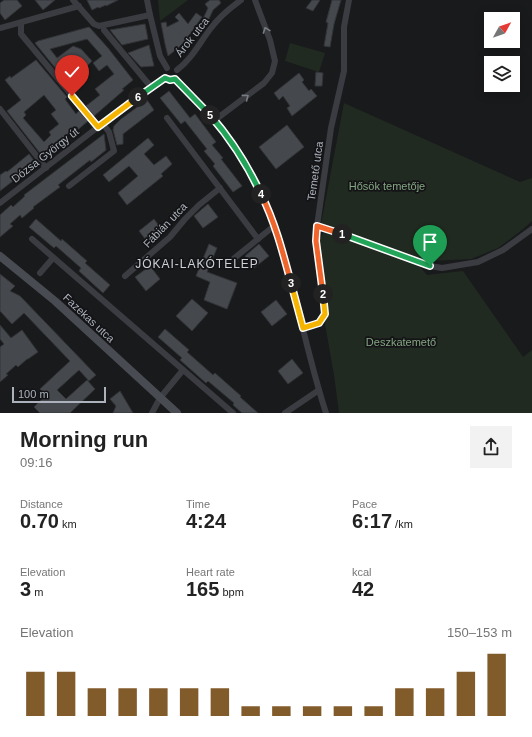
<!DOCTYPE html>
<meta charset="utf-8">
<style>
:root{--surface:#fff;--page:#f2f2f2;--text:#222;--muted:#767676;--accent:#825b2b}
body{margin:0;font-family:Helvetica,sans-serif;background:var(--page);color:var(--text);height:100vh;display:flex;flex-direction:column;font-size:15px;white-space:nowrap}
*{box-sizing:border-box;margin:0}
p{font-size:13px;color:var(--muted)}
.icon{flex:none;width:22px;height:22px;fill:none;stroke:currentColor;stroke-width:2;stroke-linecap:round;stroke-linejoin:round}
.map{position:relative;height:413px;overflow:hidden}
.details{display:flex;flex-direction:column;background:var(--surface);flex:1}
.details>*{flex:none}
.needle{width:26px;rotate:50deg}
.controls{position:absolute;left:484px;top:12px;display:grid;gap:8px}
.controls a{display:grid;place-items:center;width:36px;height:36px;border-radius:0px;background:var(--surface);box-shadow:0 2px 10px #0003;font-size:20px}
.scale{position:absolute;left:12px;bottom:10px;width:94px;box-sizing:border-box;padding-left:4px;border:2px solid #abb2bb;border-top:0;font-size:11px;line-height:14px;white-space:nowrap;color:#abb2bb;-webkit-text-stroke:3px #141417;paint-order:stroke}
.pin{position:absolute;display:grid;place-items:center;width:34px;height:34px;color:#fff;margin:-41px -17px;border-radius:50% 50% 50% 0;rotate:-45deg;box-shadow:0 0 4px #0007}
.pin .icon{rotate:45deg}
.km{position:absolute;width:20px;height:20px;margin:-10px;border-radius:50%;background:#222;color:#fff;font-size:11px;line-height:20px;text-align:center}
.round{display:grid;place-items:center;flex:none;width:42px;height:42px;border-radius:0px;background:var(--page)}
.head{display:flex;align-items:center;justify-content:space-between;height:68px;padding:0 20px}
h1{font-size:22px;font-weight:700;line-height:30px}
.metrics{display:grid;grid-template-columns:repeat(3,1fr);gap:6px;height:68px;padding:4px 20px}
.metrics div{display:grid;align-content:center}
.metrics b{font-size:20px;font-weight:700}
.metrics small{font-size:11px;font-weight:400}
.metrics p{font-size:11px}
.chart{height:112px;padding:8px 20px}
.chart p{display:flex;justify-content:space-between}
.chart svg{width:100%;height:72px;margin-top:4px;stroke:var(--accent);stroke-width:6}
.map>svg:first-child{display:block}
.green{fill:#212a21}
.building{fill:#45484c;stroke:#333438;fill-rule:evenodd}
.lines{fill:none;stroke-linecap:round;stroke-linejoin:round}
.street{stroke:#3a3c41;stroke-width:6}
.secondary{stroke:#484b51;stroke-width:8}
.oneway{stroke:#787d84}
.split-1-casing{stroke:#fff;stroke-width:8}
.split-2-casing{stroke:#fff;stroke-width:8}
.split-3-casing{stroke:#fff;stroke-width:8}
.split-4-casing{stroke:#fff;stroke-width:8}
.split-5-casing{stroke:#fff;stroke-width:8}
.split-6-casing{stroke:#fff;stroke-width:8}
.split-7-casing{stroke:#fff;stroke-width:8}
.split-1{stroke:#22a559;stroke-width:5}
.split-2{stroke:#f0652b;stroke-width:5}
.split-3{stroke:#f5b400;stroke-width:5}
.split-4{stroke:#f0652b;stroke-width:5}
.split-5{stroke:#22a559;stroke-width:5}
.split-6{stroke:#22a559;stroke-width:5}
.split-7{stroke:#f5b400;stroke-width:5}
.labels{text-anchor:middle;stroke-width:3.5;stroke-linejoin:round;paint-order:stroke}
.street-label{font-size:11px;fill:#abb2bb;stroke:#141417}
.park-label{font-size:11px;fill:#84a782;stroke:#141417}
.neighbourhood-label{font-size:12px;letter-spacing:1px;fill:#cdd1d7;stroke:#141417}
</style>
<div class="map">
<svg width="532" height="413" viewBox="0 0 532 413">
<rect width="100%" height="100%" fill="#191a1c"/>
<!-- green -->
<g class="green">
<path d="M158,0H188L160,21Z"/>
<path d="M290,43L325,53L319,72L285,61Z"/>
<path d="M344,103L520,182L532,178V221L522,230L498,248L471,259L429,261L321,224Z"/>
<path d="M324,232L368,246L420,267L427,275L463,271L523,357L532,350V413H339L334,375L325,324L327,314L319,240Z"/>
</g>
<!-- building -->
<g class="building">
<path d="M4,0H17L22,6L5,20L0,13V3Z"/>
<path d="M35,0H55L43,10Z"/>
<path d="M87,0H118L106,6V5L99,8L98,7L92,10Z"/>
<path d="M210,0H219L221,3L213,10L208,21L203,19L208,8L205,4Z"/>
<path d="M312,0H320L313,11L306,8Z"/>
<path d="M332,0H341L334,24L330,47L324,46L328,23L326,22Z"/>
<path d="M179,13L188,24L196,13L202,17L183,44L168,56L165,44L161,23L166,22L167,27L179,21L175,17Z"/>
<path d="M145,24L148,39L122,45L110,30Z"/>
<path d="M89,27L91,29L108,48L133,80L122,89L124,90L94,116L86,106L100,95L95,89L114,74L107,65L99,71L93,63L102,56L87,39L50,49L57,58L73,46L81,49L92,61L83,70L74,59L62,68L79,88L74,91L35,43L38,41Z"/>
<path d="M149,45L154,66L141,67L128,53Z"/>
<path d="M36,60L67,97L65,99L67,102L76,114L79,111L88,121L74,133L72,131L63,139L64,140L43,157L7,111L21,100L5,80L10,76L11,78ZM44,95L56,110L51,114L59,124L49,132L51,135L44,142L23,118L26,115L24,112Z"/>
<path d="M316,72L323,73L322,86H315Z"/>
<path d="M299,73L304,80L302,82L309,91L311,89L317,96L292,116L287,108L290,106L283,96L279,100L274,93Z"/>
<path d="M169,91L190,118L195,114L216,142L212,145L223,158L221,159L242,186L233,192L213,166L215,164L204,151L207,149L185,121L181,124L160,98Z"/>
<path d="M147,100L154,110L123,134V144L117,145L113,130L114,126L121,119Z"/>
<path d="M287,125L304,147L276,169L259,147Z"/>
<path d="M104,134L106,150L91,162L90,160L58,185L60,187L33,207L34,208L22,218L20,215L10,224L13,226L0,237V215L11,205L13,207L25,196L24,195Z"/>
<path d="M148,138L154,145L144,154L154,165L166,156L172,164L161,174L163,176L127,205L118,193L138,176L129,166L109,182L103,175Z"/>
<path d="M29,154L36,163L0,191V175L6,171L7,172Z"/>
<path d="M208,204L218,217L203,228L194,216Z"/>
<path d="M36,219L61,241L62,239L87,261L85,263L110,285L103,293L79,271L81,268L56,246L54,248L29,227Z"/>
<path d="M154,219L164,233L149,244L139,231Z"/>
<path d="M209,244L217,248L207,272L237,283L227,309L204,300L210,282L196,276Z"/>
<path d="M259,244L269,256L254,268L245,256Z"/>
<path d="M150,266L160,279L146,291L135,277Z"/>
<path d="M0,274L15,286L10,291L20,296L96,375L89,381L79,370L57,390L66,399L87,380L95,389L70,413H40L34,407L46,395L40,389L70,361L24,313L12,324L0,311Z"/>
<path d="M192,299L208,313L192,331L176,316Z"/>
<path d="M276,300L287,314L272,326L261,312Z"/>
<path d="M0,325L11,338L22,330L38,352L28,359H27L18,367L16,365L6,374L8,375L0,382V347L4,344L0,339Z"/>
<path d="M165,329L189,350L187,352L213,375L215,373L241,396L240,397L258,413H242L233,405L234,403L208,381L206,383L180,360L182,358L158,337Z"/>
<path d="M292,359L303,373L288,384L278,371Z"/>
<path d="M120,391L130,408L133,413H113L116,406L110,399Z"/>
</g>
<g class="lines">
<!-- street -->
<g class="street">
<path d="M73,0L94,24L99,26L150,15"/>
<path d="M147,0L150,15L160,56L167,68"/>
<path d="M21,23V34L98,127"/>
<path d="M0,28L79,6"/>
<path d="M104,30L151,87"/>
<path d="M177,70C192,59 200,42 211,28C219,17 230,8 241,0"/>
<path d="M175,79C190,95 207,110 221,127C233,142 243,159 253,176C264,195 271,216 278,238C297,295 307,355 326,413"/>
<path d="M0,109L46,168"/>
<path d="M167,118L258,239"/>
<path d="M215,120L264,83L272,73L275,61L270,40L255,0"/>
<path d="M69,186L114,151L109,132L103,124"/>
<path d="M0,203L98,127L151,87L165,78"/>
<path d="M317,226L430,266L442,268L478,262L503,250L532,229"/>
<path d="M32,239L233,413"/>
<path d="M232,260L274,226"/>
<path d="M40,273L53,258"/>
<path d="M125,276L170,237L185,219L199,205L220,188"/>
<path d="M303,328L319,323L325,314L324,303L316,241L317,226L331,128L344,71V27L349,0"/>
<path d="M152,413L160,398L183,370"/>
<path d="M285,413L319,390"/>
</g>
<!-- secondary -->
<path class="secondary" d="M0,256L55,301L177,413"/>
</g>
<!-- one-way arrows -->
<defs><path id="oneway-chevron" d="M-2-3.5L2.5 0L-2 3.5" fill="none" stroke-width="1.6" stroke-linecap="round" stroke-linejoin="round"/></defs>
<g class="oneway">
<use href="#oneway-chevron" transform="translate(266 30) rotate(-110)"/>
<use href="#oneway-chevron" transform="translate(246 97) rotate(-37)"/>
</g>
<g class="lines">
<defs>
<path id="split-1" d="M342,234L430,266"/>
<path id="split-2" d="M323,294L316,241L317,226L342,234"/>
<path id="split-3" d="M291,283L303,328L319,323L325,314L323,294"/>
<path id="split-4" d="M261,194C275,222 283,253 291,283"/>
<path id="split-5" d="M210,115C231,139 248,166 261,194"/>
<path id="split-6" d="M138,97L165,78L170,80L175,79L210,115"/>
<path id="split-7" d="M72,96L98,127L138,97"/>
</defs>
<!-- split-1 casing -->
<use href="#split-1" class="split-1-casing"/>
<!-- split-2 casing -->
<use href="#split-2" class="split-2-casing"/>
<!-- split-3 casing -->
<use href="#split-3" class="split-3-casing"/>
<!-- split-4 casing -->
<use href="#split-4" class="split-4-casing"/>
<!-- split-5 casing -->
<use href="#split-5" class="split-5-casing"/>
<!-- split-6 casing -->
<use href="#split-6" class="split-6-casing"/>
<!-- split-7 casing -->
<use href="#split-7" class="split-7-casing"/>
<!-- split-1 -->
<use href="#split-1" class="split-1"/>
<!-- split-2 -->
<use href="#split-2" class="split-2"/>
<!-- split-3 -->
<use href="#split-3" class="split-3"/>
<!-- split-4 -->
<use href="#split-4" class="split-4"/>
<!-- split-5 -->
<use href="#split-5" class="split-5"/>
<!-- split-6 -->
<use href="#split-6" class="split-6"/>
<!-- split-7 -->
<use href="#split-7" class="split-7"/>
</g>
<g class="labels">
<!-- street labels -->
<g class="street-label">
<text transform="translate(192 37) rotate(-52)" y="4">Árok utca</text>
<text transform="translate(45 155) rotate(-38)" y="4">Dózsa György út</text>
<text transform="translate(315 171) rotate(-82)" y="4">Temető utca</text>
<text transform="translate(165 225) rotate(-46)" y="4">Fábián utca</text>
<text transform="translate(89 318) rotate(43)" y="4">Fazekas utca</text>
</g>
<!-- park labels -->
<g class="park-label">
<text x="387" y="190">Hősök temetője</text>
<text x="401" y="346">Deszkatemető</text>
</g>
<!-- neighbourhood labels -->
<g class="neighbourhood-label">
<text x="197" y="268">JÓKAI-LAKÓTELEP</text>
</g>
</g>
</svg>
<div class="controls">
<a><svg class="needle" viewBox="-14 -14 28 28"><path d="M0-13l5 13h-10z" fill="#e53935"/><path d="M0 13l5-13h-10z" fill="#767676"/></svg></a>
<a><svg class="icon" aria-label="layers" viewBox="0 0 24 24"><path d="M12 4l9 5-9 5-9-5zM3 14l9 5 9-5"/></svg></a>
</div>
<div class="scale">100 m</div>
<div class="pin" style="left:430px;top:266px;background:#1e9e55"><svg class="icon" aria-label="arrive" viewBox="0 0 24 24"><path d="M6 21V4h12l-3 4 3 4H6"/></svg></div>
<div class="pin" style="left:72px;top:96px;background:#d93025"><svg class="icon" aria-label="check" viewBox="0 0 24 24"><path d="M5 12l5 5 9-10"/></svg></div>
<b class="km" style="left:342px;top:234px">1</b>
<b class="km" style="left:323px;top:294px">2</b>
<b class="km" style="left:291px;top:283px">3</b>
<b class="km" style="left:261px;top:194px">4</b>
<b class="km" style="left:210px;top:115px">5</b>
<b class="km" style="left:138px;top:97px">6</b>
</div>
<section class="details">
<div class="head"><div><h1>Morning run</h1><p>09:16</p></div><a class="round"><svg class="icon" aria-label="share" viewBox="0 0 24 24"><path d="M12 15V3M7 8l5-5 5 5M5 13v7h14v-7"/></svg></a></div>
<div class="metrics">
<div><p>Distance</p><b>0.70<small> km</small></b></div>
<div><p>Time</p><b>4:24</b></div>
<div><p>Pace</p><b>6:17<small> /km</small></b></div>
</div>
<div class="metrics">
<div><p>Elevation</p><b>3<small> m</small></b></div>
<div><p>Heart rate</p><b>165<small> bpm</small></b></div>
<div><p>kcal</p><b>42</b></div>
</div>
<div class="chart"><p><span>Elevation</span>150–153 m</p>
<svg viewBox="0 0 160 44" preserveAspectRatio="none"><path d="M5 44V17M15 44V17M25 44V27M35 44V27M45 44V27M55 44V27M65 44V27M75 44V38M85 44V38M95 44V38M105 44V38M115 44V38M125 44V27M135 44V27M145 44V17M155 44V6"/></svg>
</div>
</section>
